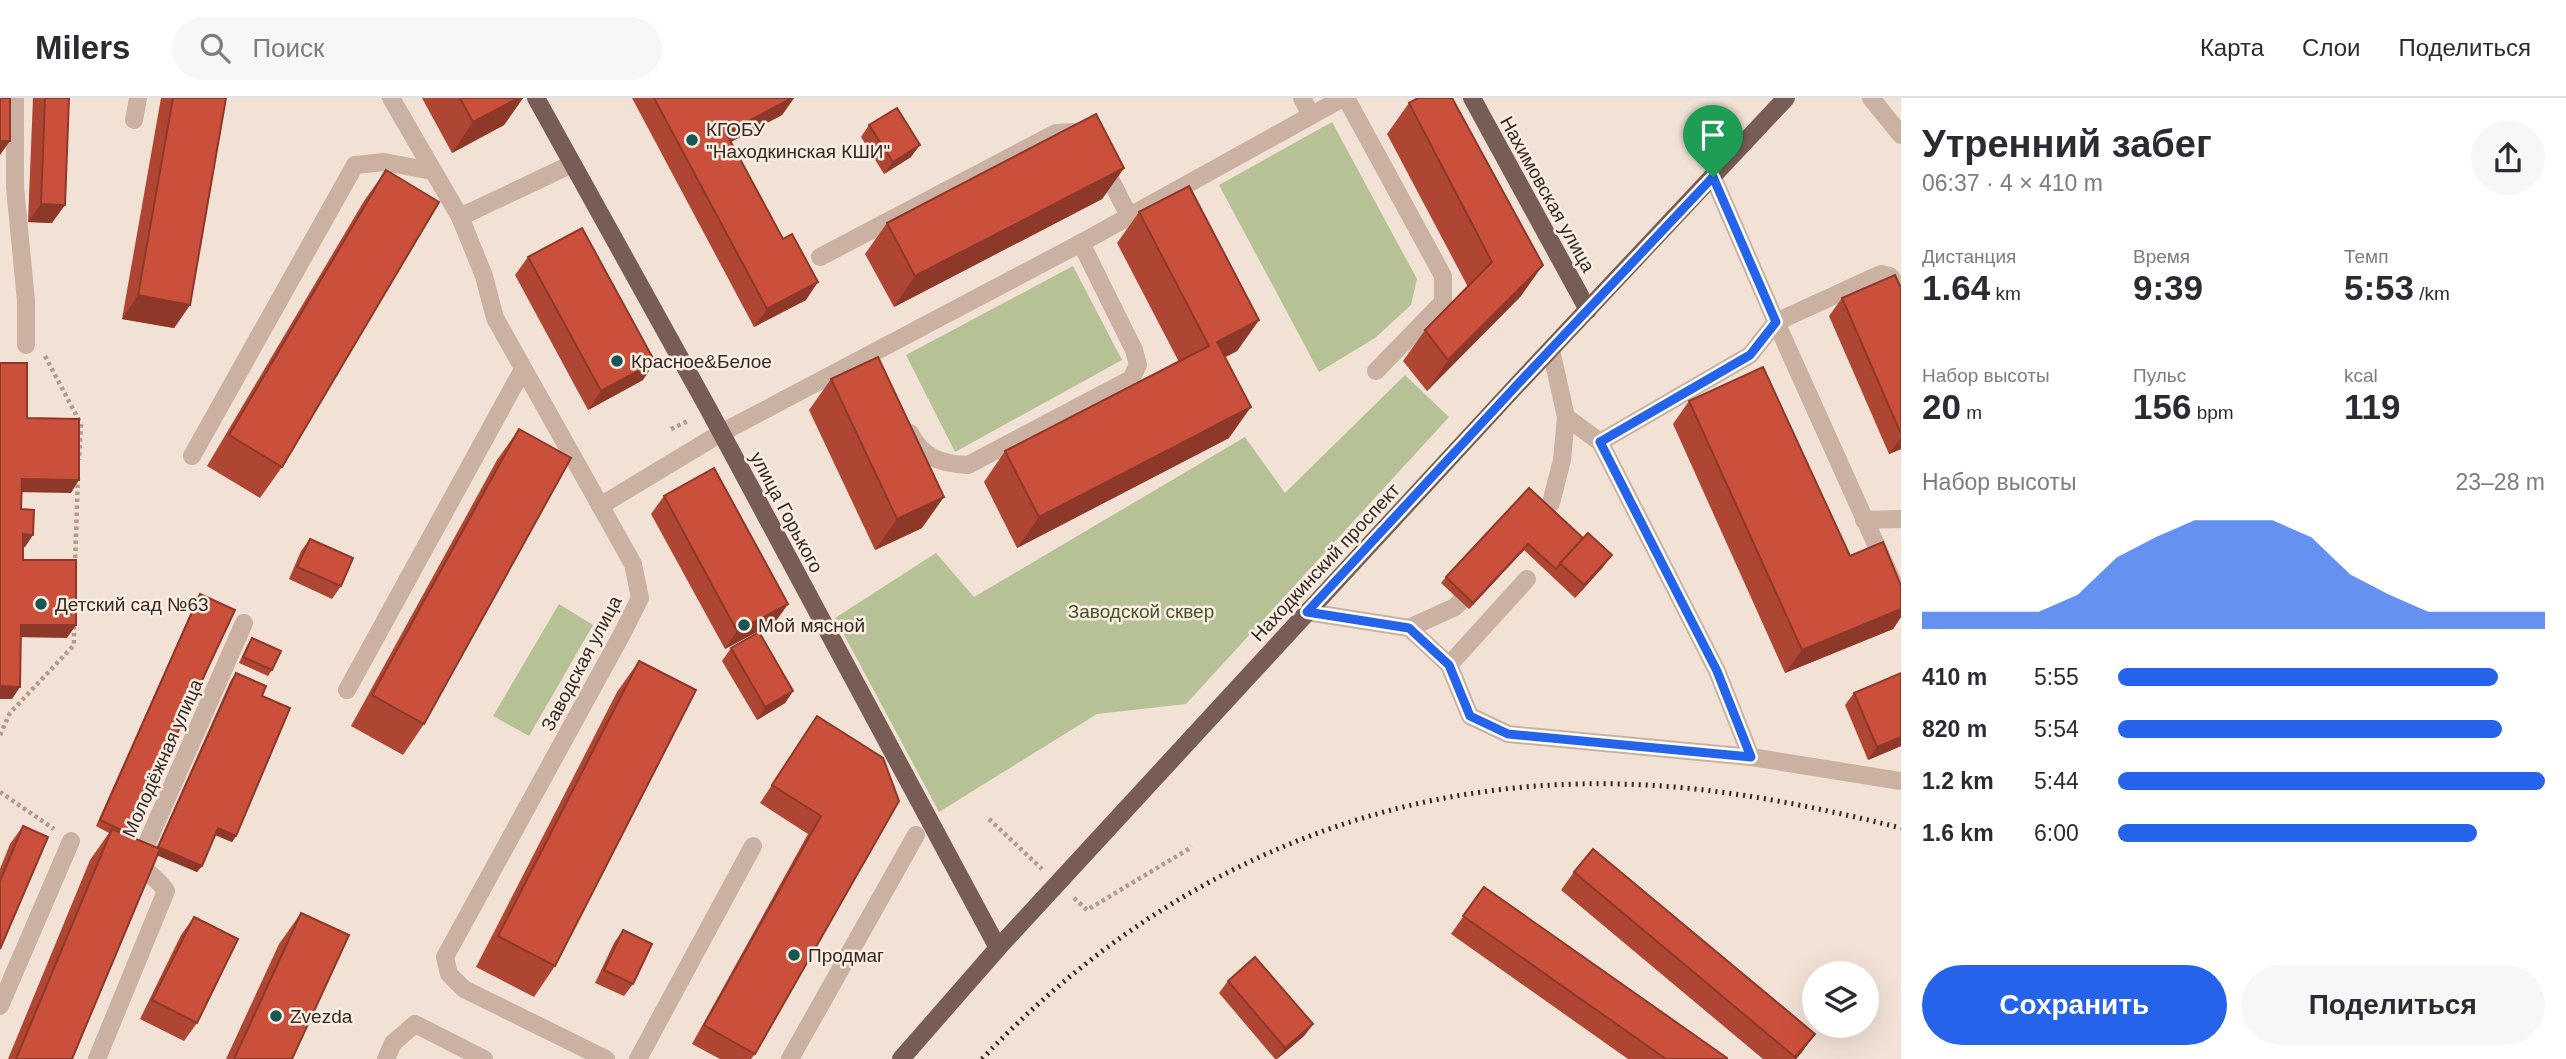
<!DOCTYPE html>
<html lang="ru">
<meta charset="utf-8">
<style>
:root{--surface:#fff;--page:#f7f7f7;--text:#2b2b33;--muted:#7c7c81;--line:#e1e1e2;--accent:#2563eb}
body{margin:0;font-family:Helvetica,sans-serif;background:var(--page);color:var(--text);height:100vh;display:flex;flex-direction:column;font-size:26px;white-space:nowrap}
*{box-sizing:border-box;margin:0}
p{font-size:23px;color:var(--muted)}
.icon{flex:none;width:38px;height:38px;fill:none;stroke:currentColor;stroke-width:2;stroke-linecap:round;stroke-linejoin:round}
.map{position:relative;flex:1;overflow:hidden}
.panel{display:flex;flex-direction:column;background:var(--surface);width:665px}
.panel>*{flex:none}
.controls{position:absolute;left:1802px;top:863px;display:grid;gap:14px}
.controls a{display:grid;place-items:center;width:77px;height:77px;border-radius:50%;background:var(--surface);box-shadow:0 7px 28px #0002;font-size:35px}
.pin{position:absolute;display:grid;place-items:center;width:60px;height:60px;color:#fff;margin:-72px -30px;border-radius:50% 50% 50% 0;rotate:-45deg;box-shadow:0 0 7px #0007}
.pin .icon{rotate:45deg}
.round{display:grid;place-items:center;flex:none;width:74px;height:74px;border-radius:37px;background:var(--page)}
.overview{display:flex;align-items:center;justify-content:space-between;height:119px;padding:0 21px}
h1{font-size:38px;font-weight:700;line-height:52px}
.figures{display:grid;grid-template-columns:repeat(3,1fr);gap:10px;height:119px;padding:7px 21px}
.figures div{display:grid;align-content:center}
.figures b{font-size:35px;font-weight:700}
.figures small{font-size:19px;font-weight:400}
.figures p{font-size:19px}
.chart{height:196px;padding:14px 21px}
.chart p{display:flex;justify-content:space-between}
.chart svg{width:100%;height:126px;margin-top:7px;fill:var(--accent);opacity:.7}
.button{display:flex;gap:14px;margin-top:auto;padding:14px 21px}
.button a{flex:1;height:80px;border-radius:42px;background:var(--accent);color:#fff;font-size:28px;font-weight:700;line-height:80px;text-align:center}
.button a+a{background:var(--page);color:var(--text)}
ul{padding:0 21px;list-style:none;font-size:23px}
li{display:grid;grid-template-columns:112px 84px 1fr;align-items:center;height:52px}
li i{height:18px;border-radius:9px;background:var(--accent)}
header{display:flex;align-items:center;gap:42px;box-sizing:border-box;height:98px;padding:0 35px;background:var(--surface);border-bottom:2px solid var(--line)}
header strong{font-size:33px}
nav{display:flex;gap:38px;margin-inline-start:auto;font-size:24px}
.search{width:490px;height:63px;background:var(--page);display:flex;align-items:center;gap:18px;box-sizing:border-box;padding:0 24px;border-radius:38px;color:var(--muted);font-size:26px}
main{display:flex;flex:1;min-height:0}
.map>svg:first-child{display:block}
.park{fill:#b7c196}
.lines{fill:none;stroke-linecap:round;stroke-linejoin:round}
.path{stroke:#b69a8c;stroke-width:4.5;stroke-dasharray:3.5 3.5;stroke-linecap:butt}
.minor{stroke:#cab1a2;stroke-width:18}
.major{stroke:#775d55;stroke-width:18}
.rail{stroke:#342825;stroke-width:5;stroke-dasharray:2 5;stroke-linecap:butt}
.wall{fill:#af4533}
.shaded-wall{fill:#8e3829}
.building{fill:#cb503b;stroke:#8e3829;stroke-width:2}
.route-casing{stroke:#fff;stroke-width:14}
.route{stroke:#2563eb;stroke-width:9}
.poi-dot{fill:#195755;stroke:#faede2;stroke-width:2.5}
.labels{text-anchor:middle;stroke-width:5;stroke-linejoin:round;paint-order:stroke}
.poi-label{font-size:19px;fill:#342825;stroke:#faede2;text-anchor:start}
.street-label{font-size:19px;fill:#342825;stroke:#faede2}
.park-label{font-size:19px;fill:#475328;stroke:#faede2}
</style>
<header>
<strong>Milers</strong>
<div class="search"><svg class="icon" aria-label="search" viewBox="0 0 24 24"><circle cx="10" cy="10" r="6"/><path d="M15 15l6 6"/></svg>Поиск</div>
<nav><a>Карта</a><a>Слои</a><a>Поделиться</a></nav>
</header>
<main>
<div class="map">
<svg width="1901" height="961" viewBox="0 0 1901 961">
<rect width="100%" height="100%" fill="#f2e2d6"/>
<!-- park -->
<g class="park">
<path d="M1332,24L1417,181L1411,207L1375,240L1319,274L1219,87Z"/>
<path d="M1073,168L1122,262L955,354L906,257Z"/>
<path d="M1405,277L1449,319L1186,606L1097,616L939,714L835,520L936,455L974,499L1245,339L1285,395Z"/>
<path d="M559,506L593,527L529,638L493,618Z"/>
</g>
<g class="lines">
<!-- path -->
<g class="path">
<path d="M45,258L81,326L79,362"/>
<path d="M671,331L690,322"/>
<path d="M75,467L78,378"/>
<path d="M0,637L10,615L74,547V525"/>
<path d="M0,694L54,731"/>
<path d="M989,721L1042,771"/>
<path d="M1074,800L1087,812L1192,749"/>
</g>
<!-- minor -->
<g class="minor">
<path d="M15,0V89L26,203V247"/>
<path d="M391,0L460,119L484,178L495,220L633,466L640,500L622,536L445,859L449,876L464,891L606,961"/>
<path d="M1302,0L1311,17"/>
<path d="M1346,0L1443,178V204L1376,273"/>
<path d="M1871,0L1901,37"/>
<path d="M134,22L138,0"/>
<path d="M1102,65L1129,118"/>
<path d="M1713,79L1776,224L1901,502"/>
<path d="M460,119L572,66"/>
<path d="M820,159L1056,35L1076,34L1082,37"/>
<path d="M1566,319L1600,344L1717,573L1751,659"/>
<path d="M910,335C922,360 942,366 968,367L1131,281L1138,267L1134,252L1081,145"/>
<path d="M1600,344L1750,257L1776,224L1881,176L1890,178L1901,192"/>
<path d="M192,358L355,67L384,64L432,73"/>
<path d="M600,408L721,335L1081,145L1343,0"/>
<path d="M1864,422L1901,421"/>
<path d="M1535,425L1551,405L1562,362L1566,319L1551,252"/>
<path d="M1307,514L1409,530L1455,509L1478,487"/>
<path d="M1409,530L1449,567L1470,618L1508,636L1751,659L1901,683"/>
<path d="M1449,567L1527,481"/>
<path d="M347,592L523,271"/>
<path d="M0,908L71,743"/>
<path d="M97,961L166,793C158,780 145,776 140,761L244,525"/>
<path d="M386,961L393,945L415,926L484,961"/>
<path d="M638,961L753,748"/>
<path d="M790,961L916,737"/>
</g>
<!-- major -->
<g class="major">
<path d="M536,0L709,312L998,850"/>
<path d="M1472,0L1588,212"/>
<path d="M901,961L998,850L1516,288L1786,0"/>
</g>
<!-- rail -->
<path class="rail" d="M982,961C1151,782 1370,680 1619,686C1714,688 1809,707 1901,730"/>
</g>
<!-- wall -->
<g class="wall">
<path d="M33,0H69L52,125L28,124Z"/>
<path d="M161,0H226L190,207L174,230L122,221Z"/>
<path d="M422,0H523L504,27L452,55Z"/>
<path d="M632,0H794L782,17L731,44L806,202L754,229Z"/>
<path d="M1409,5L1521,198L1427,293L1403,263L1425,232L1468,189L1387,36Z"/>
<path d="M869,27L911,59L884,76L861,39Z"/>
<path d="M1124,70L1102,101L894,209L865,156L887,125Z"/>
<path d="M386,72L282,369L260,400L207,368L364,103Z"/>
<path d="M1139,114L1259,222L1237,253L1225,259L1229,340L1017,450L984,384L1005,353L1179,264L1117,145Z"/>
<path d="M528,159L643,282L588,312L515,177Z"/>
<path d="M1901,190V351L1889,356L1829,218L1842,200Z"/>
<path d="M831,281L922,430L875,452L809,312Z"/>
<path d="M1689,303L1850,458L1901,488V519L1893,531L1785,575L1673,326Z"/>
<path d="M519,331L424,626L403,657L351,628L497,362Z"/>
<path d="M1529,390L1603,469L1575,500L1524,452L1469,511L1441,485L1446,479Z"/>
<path d="M664,398L788,506L775,524L725,551L651,416Z"/>
<path d="M310,441L341,488L332,501L289,481L301,453Z"/>
<path d="M200,496L129,738L157,749L231,582L236,575L262,598L236,738L232,744L215,737L202,768L197,774L157,757L72,961H8L90,762L109,735L96,728L196,503Z"/>
<path d="M252,540L272,572L268,578L239,565L248,546Z"/>
<path d="M731,550L793,593L785,605L757,622L722,563Z"/>
<path d="M639,563L555,868L534,899L476,869L617,594Z"/>
<path d="M1901,575V648L1868,662L1845,607L1854,595Z"/>
<path d="M817,618L883,660L755,956L751,961H720L692,946L808,736L760,705Z"/>
<path d="M23,728L0,851V771L10,746Z"/>
<path d="M1574,774L1802,954L1796,961H1763L1561,792Z"/>
<path d="M1484,789L1727,961H1628L1451,836Z"/>
<path d="M301,815L292,961H226L279,846Z"/>
<path d="M194,819L197,925L184,943L140,921L181,837Z"/>
<path d="M623,832L633,886L624,898L595,885L614,845Z"/>
<path d="M1228,883L1313,926L1304,938L1277,961H1275L1219,895Z"/>
</g>
<!-- shaded-wall -->
<g class="shaded-wall">
<path d="M518,0H523L504,27L452,55L473,24Z"/>
<path d="M792,0H794L782,17L713,53L726,35Z"/>
<path d="M0,43H10L0,57Z"/>
<path d="M920,47L911,59L884,76L893,64Z"/>
<path d="M1124,70L1102,101L894,209L915,178Z"/>
<path d="M41,106L65,107L52,125L28,124Z"/>
<path d="M1543,167L1521,198L1427,293L1448,262Z"/>
<path d="M818,184L806,202L754,229L767,211Z"/>
<path d="M138,197L190,207L174,230L122,221Z"/>
<path d="M1259,222L1237,253L1195,275L1217,244Z"/>
<path d="M655,264L643,282L588,312L601,293Z"/>
<path d="M1251,309L1229,340L1017,450L1039,419Z"/>
<path d="M1901,339V351L1889,356Z"/>
<path d="M22,381L79,382L71,395L13,394Z"/>
<path d="M944,399L922,430L875,452L897,421Z"/>
<path d="M23,436L33,437L25,449H14Z"/>
<path d="M1528,446L1524,452L1469,511L1473,505Z"/>
<path d="M1612,457L1603,469L1575,500L1584,487Z"/>
<path d="M788,506L775,524L725,551L737,533Z"/>
<path d="M1901,511V519L1893,531L1785,575L1802,552Z"/>
<path d="M21,527H76L67,540L12,539Z"/>
<path d="M0,588L20,589L12,601H0Z"/>
<path d="M793,593L785,605L757,622L765,609Z"/>
<path d="M1901,639V648L1868,662L1877,649Z"/>
<path d="M218,730L236,738L232,744L213,736Z"/>
<path d="M158,749L202,768L197,774L154,756Z"/>
<path d="M1313,926L1304,938L1277,961L1285,950Z"/>
<path d="M1815,936L1802,954L1796,961H1794Z"/>
</g>
<!-- building -->
<g class="building">
<rect x="0" y="0" width="10" height="43"/>
<path d="M45,0H69L65,107L41,106Z"/>
<path d="M173,0H226L190,207L138,197Z"/>
<path d="M460,0H518L473,24Z"/>
<path d="M654,0H792L726,35L783,141L792,136L818,184L767,211Z"/>
<path d="M1418,0H1452L1543,167L1448,262L1425,232L1492,164L1409,5Z"/>
<path d="M897,10L920,47L893,64L869,27Z"/>
<path d="M1096,16L1124,70L915,178L887,125Z"/>
<path d="M386,72L439,104L282,369L229,337Z"/>
<path d="M1189,88L1259,222L1217,244L1251,309L1039,419L1005,353L1209,248L1139,114Z"/>
<path d="M582,130L655,264L601,293L528,159Z"/>
<path d="M1895,177L1901,190V336L1842,200Z"/>
<path d="M878,259L944,399L897,421L831,281Z"/>
<path d="M0,265H27V320L79,321V382L22,381L21,411L34,412L33,437L23,436V462H76V527H21L20,589L0,588Z"/>
<path d="M1763,269L1850,458L1883,444L1901,488V511L1802,552L1689,303Z"/>
<path d="M519,331L571,360L424,626L372,597Z"/>
<path d="M714,370L788,506L737,533L664,398Z"/>
<path d="M1529,390L1583,440L1556,471L1528,446L1473,505L1446,479Z"/>
<path d="M1588,435L1612,457L1584,487L1560,465Z"/>
<path d="M310,441L353,460L341,488L297,469Z"/>
<path d="M200,496L235,512L130,736L100,722Z"/>
<path d="M759,534L793,593L765,609L731,550Z"/>
<path d="M252,540L281,553L272,572L243,559Z"/>
<path d="M639,563L696,592L555,868L498,838Z"/>
<path d="M236,575L266,588L262,598L290,610L236,738L218,730L202,768L158,749Z"/>
<path d="M1901,575V639L1877,649L1854,595Z"/>
<path d="M817,618L883,660L899,703L755,956L704,927L821,718L772,687Z"/>
<path d="M23,728L48,739L0,851V783Z"/>
<path d="M112,731L160,751L72,961H16Z"/>
<path d="M1593,751L1815,936L1795,959L1574,774Z"/>
<path d="M1484,789L1727,960V961H1666L1463,818Z"/>
<path d="M301,815L349,837L292,961H234Z"/>
<path d="M194,819L238,841L197,925L152,902Z"/>
<path d="M623,832L652,846L633,886L604,872Z"/>
<path d="M1255,859L1313,926L1285,950L1228,883Z"/>
</g>
<g class="lines">
<defs>
<path id="route" d="M1713,79L1776,224L1750,257L1600,344L1717,573L1751,659L1508,636L1470,618L1449,567L1409,530L1307,514L1516,288Z"/>
</defs>
<!-- route casing -->
<use href="#route" class="route-casing"/>
<!-- route -->
<use href="#route" class="route"/>
</g>
<!-- markers -->
<g class="poi-dot">
<circle cx="692" cy="42" r="7"/>
<circle cx="617" cy="263" r="7"/>
<circle cx="41" cy="506" r="7"/>
<circle cx="744" cy="527" r="7"/>
<circle cx="794" cy="857" r="7"/>
<circle cx="276" cy="918" r="7"/>
</g>
<g class="labels">
<!-- poi labels -->
<g class="poi-label">
<text x="706" y="38">КГОБУ<tspan x="706" dy="22">"Находкинская КШИ"</tspan></text>
<text x="631" y="270">Красное&amp;Белое</text>
<text x="55" y="513">Детский сад №63</text>
<text x="758" y="534">Мой мясной</text>
<text x="808" y="864">Продмаг</text>
<text x="290" y="925">Zvezda</text>
</g>
<!-- street labels -->
<g class="street-label">
<text transform="translate(1548 96) rotate(61)" y="7">Нахимовская улица</text>
<text transform="translate(787 414) rotate(62)" y="7">улица Горького</text>
<text transform="translate(1325 464) rotate(-47)" y="7">Находкинский проспект</text>
<text transform="translate(581 565) rotate(-62)" y="7">Заводская улица</text>
<text transform="translate(162 660) rotate(-66)" y="7">Молодёжная улица</text>
</g>
<!-- park labels -->
<g class="park-label">
<text x="1141" y="520">Заводской сквер</text>
</g>
</g>
</svg>
<div class="controls">
<a><svg class="icon" aria-label="layers" viewBox="0 0 24 24"><path d="M12 4l9 5-9 5-9-5zM3 14l9 5 9-5"/></svg></a>
</div>
<div class="pin" style="left:1713px;top:79px;background:#1e9e55"><svg class="icon" aria-label="arrive" viewBox="0 0 24 24"><path d="M6 21V4h12l-3 4 3 4H6"/></svg></div>
</div>
<section class="panel">
<div class="overview"><div><h1>Утренний забег</h1><p>06:37 · 4 × 410 m</p></div><a class="round"><svg class="icon" aria-label="share" viewBox="0 0 24 24"><path d="M12 15V3M7 8l5-5 5 5M5 13v7h14v-7"/></svg></a></div>
<div class="figures">
<div><p>Дистанция</p><b>1.64<small> km</small></b></div>
<div><p>Время</p><b>9:39</b></div>
<div><p>Темп</p><b>5:53<small> /km</small></b></div>
</div>
<div class="figures">
<div><p>Набор высоты</p><b>20<small> m</small></b></div>
<div><p>Пульс</p><b>156<small> bpm</small></b></div>
<div><p>kcal</p><b>119</b></div>
</div>
<div class="chart"><p><span>Набор высоты</span>23–28 m</p>
<svg viewBox="0 0 160 44" preserveAspectRatio="none"><path d="M0 44V38L10 38L20 38L30 38L40 32L50 19L60 12L70 6L80 6L90 6L100 12L110 25L120 32L130 38L140 38L150 38L160 38V44z"/></svg>
</div>
<ul>
<li><b>410 m</b>5:55<i style="width:89%"></i></li>
<li><b>820 m</b>5:54<i style="width:90%"></i></li>
<li><b>1.2 km</b>5:44<i style="width:100%"></i></li>
<li><b>1.6 km</b>6:00<i style="width:84%"></i></li>
</ul>
<div class="button"><a>Сохранить</a><a>Поделиться</a></div>
</section>
</main>
